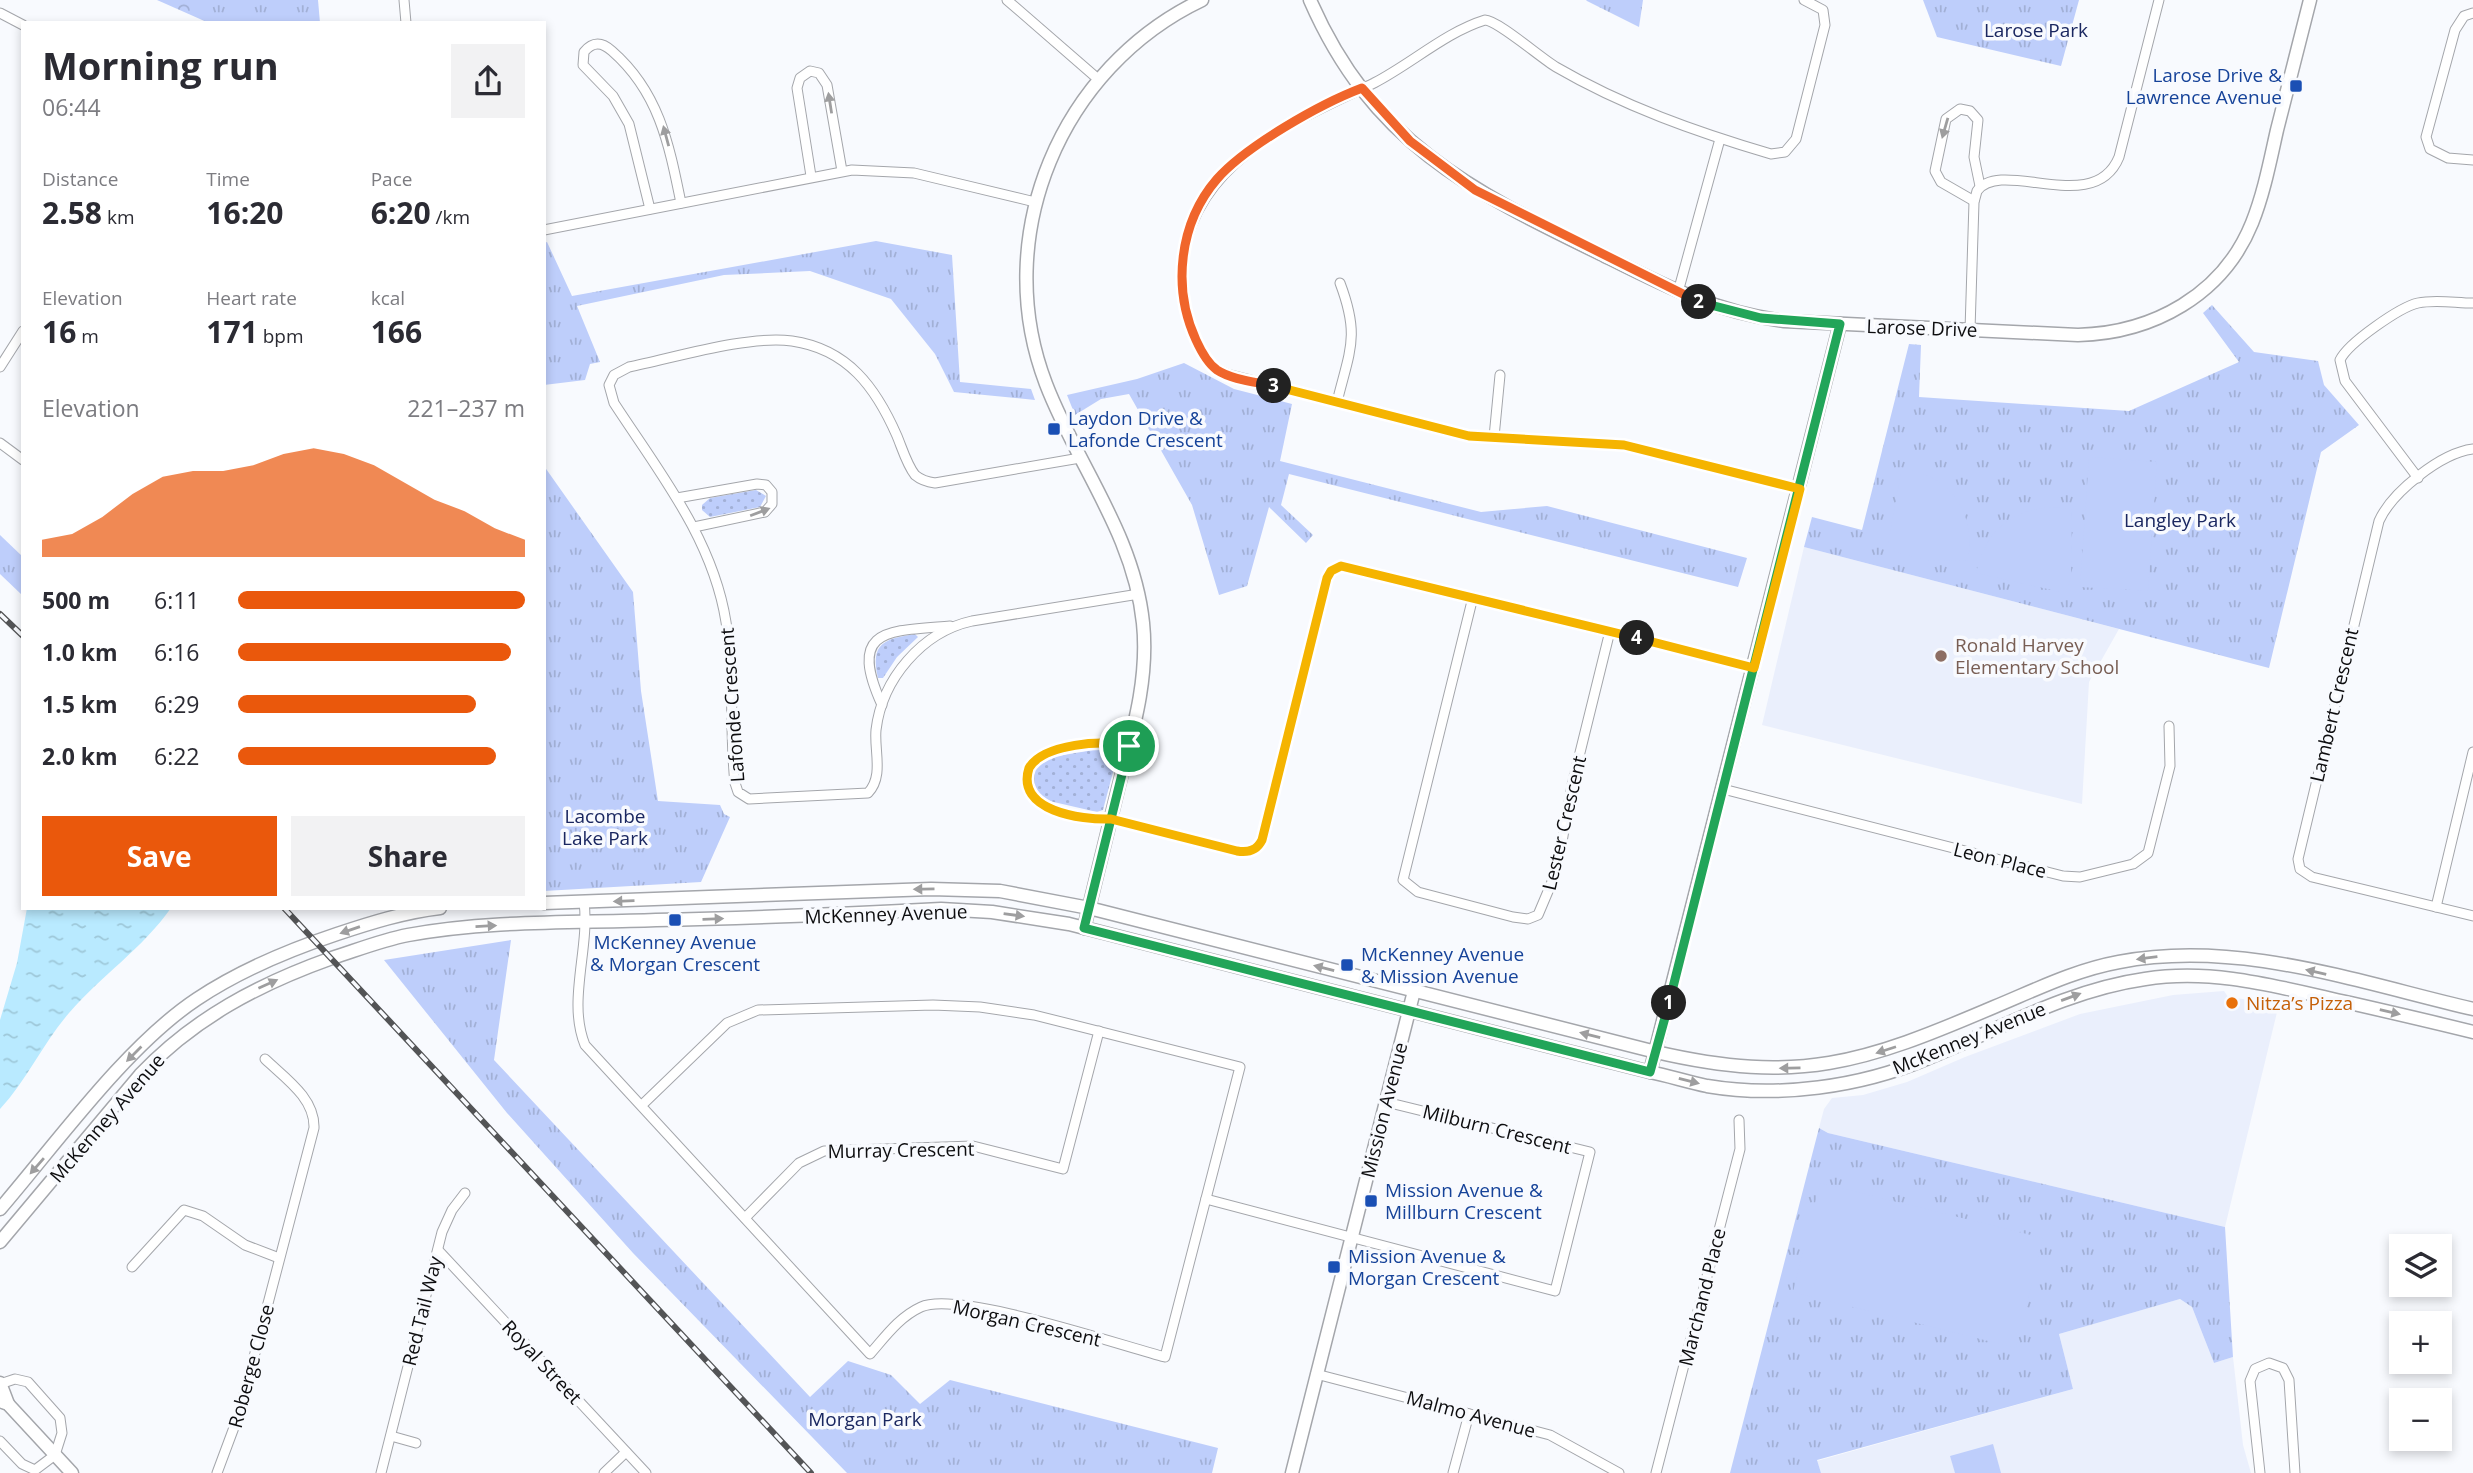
<!DOCTYPE html>
<meta charset="utf-8">
<style>
:root{--surface:#fff;--page:#f2f2f3;--text:#2b2b33;--muted:#7c7c81;--accent:#ea580c}
body{margin:0;font-family:"Open Sans",sans-serif;background:var(--page);color:var(--text);height:100vh;display:flex;flex-direction:column;font-size:26px;white-space:nowrap}
*{box-sizing:border-box;margin:0}
p{font-size:23px;color:var(--muted)}
.icon{flex:none;width:38px;height:38px;fill:none;stroke:currentColor;stroke-width:2;stroke-linecap:round;stroke-linejoin:round}
.map{position:relative;flex:1;overflow:hidden}
.sheet{position:absolute;left:21px;top:21px;width:525px;height:889px;display:flex;flex-direction:column;background:var(--surface);border-radius:0px;box-shadow:0 4px 10px #0003}
.sheet>*{flex:none}
.fabs{position:absolute;left:2389px;top:1234px;display:grid;gap:14px}
.fabs a{display:grid;place-items:center;width:63px;height:63px;border-radius:0px;background:var(--surface);box-shadow:0 4px 10px #0003;font-size:35px}
.pin{position:absolute;display:grid;place-items:center;width:60px;height:60px;color:#fff;margin:-30px;border:4px solid #fff;border-radius:50%;box-shadow:0 2px 7px #0007}
.km{position:absolute;width:35px;height:35px;margin:-18px;border-radius:50%;background:#222;color:#fff;font-size:19px;line-height:35px;text-align:center}
.round{display:grid;place-items:center;flex:none;width:74px;height:74px;border-radius:0px;background:var(--page)}
.head{display:flex;align-items:center;justify-content:space-between;height:119px;padding:0 21px}
h1{font-size:38px;font-weight:700;line-height:52px}
.stats{display:grid;grid-template-columns:repeat(3,1fr);gap:10px;height:119px;padding:7px 21px}
.stats div{display:grid;align-content:center}
.stats b{font-size:30px;font-weight:700}
.stats small{font-size:19px;font-weight:400}
.stats p{font-size:19px}
.chart{height:196px;padding:14px 21px}
.chart p{display:flex;justify-content:space-between}
.chart svg{width:100%;height:126px;margin-top:7px;fill:var(--accent);opacity:.7}
.primary-button{display:flex;gap:14px;margin-top:auto;padding:14px 21px}
.primary-button a{flex:1;height:80px;border-radius:0px;background:var(--accent);color:#fff;font-size:28px;font-weight:700;line-height:80px;text-align:center}
.primary-button a+a{background:var(--page);color:var(--text)}
ul{padding:0 21px;list-style:none;font-size:23px}
li{display:grid;grid-template-columns:112px 84px 1fr;align-items:center;height:52px}
li i{height:18px;border-radius:9px;background:var(--accent)}
.map>svg:first-child{display:block}
.built{fill:#eaeffc}
.grass{fill:url(#grass-dots)}
.forest{fill:url(#forest-crowns)}
.park{fill:url(#park-tufts)}
.pitch{fill:#becefb}
.water{fill:url(#water-ripples)}
.lines{fill:none;stroke-linecap:round;stroke-linejoin:round}
.street-casing{stroke:#a4a6ab;stroke-width:11}
.secondary-casing{stroke:#a4a6ab;stroke-width:15}
.street{stroke:#fff;stroke-width:9}
.secondary{stroke:#fff;stroke-width:12}
.rail-casing{stroke:#535456;stroke-width:6}
.rail{stroke:#f8fafe;stroke-width:3.5;stroke-dasharray:10;stroke-linecap:butt}
.oneway{fill:#9e9e9f}
.split-1-casing{stroke:#fff;stroke-width:14}
.split-2-casing{stroke:#fff;stroke-width:14}
.split-3-casing{stroke:#fff;stroke-width:14}
.split-4-casing{stroke:#fff;stroke-width:14}
.split-5-casing{stroke:#fff;stroke-width:14}
.split-1{stroke:#22a559;stroke-width:9}
.split-2{stroke:#22a559;stroke-width:9}
.split-3{stroke:#f0652b;stroke-width:9}
.split-4{stroke:#f5b400;stroke-width:9}
.split-5{stroke:#f5b400;stroke-width:9}
.transit-dot{fill:#1a4fb4;stroke:#f8fafe;stroke-width:2.5}
.education-dot{fill:#8d6e63;stroke:#f8fafe;stroke-width:2.5}
.food-dot{fill:#e8710a;stroke:#f8fafe;stroke-width:2.5}
.labels{text-anchor:middle;stroke-width:7;stroke-linejoin:round;paint-order:stroke}
.park-label{font-size:19px;fill:#1a2760;stroke:#f8fafe}
.transit-label{font-size:19px;fill:#164399;stroke:#f8fafe;text-anchor:start}
.street-label{font-size:19px;fill:#0d0d0f;stroke:#f8fafe}
.education-label{font-size:19px;fill:#785e54;stroke:#f8fafe;text-anchor:start}
.food-label{font-size:19px;fill:#c56008;stroke:#f8fafe;text-anchor:start}
</style>
<div class="map">
<svg width="2473" height="1473" viewBox="0 0 2473 1473">
<defs>
<pattern id="grass-dots" width="8" height="8" patternUnits="userSpaceOnUse" patternTransform="scale(1.75)"><rect width="8" height="8" fill="#becefb"/><path d="M2 2h.1M6 6h.1" fill="none" stroke="#a2b0d6" stroke-width="1.8" stroke-linecap="round"/></pattern>
<pattern id="forest-crowns" width="20" height="18" patternUnits="userSpaceOnUse" patternTransform="scale(1.75)"><rect width="20" height="18" fill="#becefb"/><path d="M2 6a3 3 0 1 1 6 0M12 15a3 3 0 1 1 6 0" fill="none" stroke="#a2b0d6"/></pattern>
<pattern id="park-tufts" width="24" height="20" patternUnits="userSpaceOnUse" patternTransform="scale(1.75)"><rect width="24" height="20" fill="#becefb"/><path d="M3 7l-1-3M5 7V3M7 7l1-3M15 17l-1-3M17 17v-4M19 17l1-3" fill="none" stroke="#a2b0d6"/></pattern>
<pattern id="water-ripples" width="26" height="14" patternUnits="userSpaceOnUse" patternTransform="scale(1.75)"><rect width="26" height="14" fill="#b9eaff"/><path d="M2 4q2-2 4 0t4 0M15 11q2-2 4 0t4 0" fill="none" stroke="#9ec8d9"/></pattern>
</defs>
<rect width="100%" height="100%" fill="#f8fafe"/>
<!-- built -->
<g class="built">
<path d="M1804,547L2119,629L2089,682L2082,804L1762,725Z"/>
<path d="M2224,991L2228,997L2279,1004L2225,1227L1828,1133L1819,1128L1824,1109L1832,1098L1863,1095L1907,1082L1965,1057L2080,1014L2173,995Z"/>
<path d="M2180,1299L2192,1307L2214,1363L2233,1357L2243,1445L2251,1473H1821L1817,1461L2073,1389L2059,1334Z"/>
</g>
<!-- grass -->
<g class="grass">
<path d="M756,490L766,496L760,507L710,517L702,510V505L710,498Z"/>
<path d="M915,634L918,637L897,657L883,678H878C870,643 884,639 915,634Z"/>
<path d="M1105,748L1115,752L1117,757L1103,810L1097,812L1045,800L1033,787L1034,769L1046,758Z"/>
</g>
<!-- forest -->
<path class="forest" d="M157,0H297L288,23H209Z"/>
<!-- park -->
<g class="park">
<path d="M214,0H318L320,23H209Z"/>
<path d="M1586,0H1643L1639,27L1587,1Z"/>
<path d="M1923,0H2079L2061,66L1937,37Z"/>
<path d="M876,241L952,255L960,382L1031,389L1035,400L954,392L935,354L891,299L810,271L724,275L577,306L600,362L590,364L585,380L544,385V243L547,242L572,296Z"/>
<path d="M2212,305L2254,352L2318,361L2324,385L2359,425L2321,452L2269,668L1804,547L1812,517L1862,530L1909,344L1921,345L1919,397L2129,411L2239,362L2203,313Z"/>
<path d="M1184,363L1234,389L1292,404L1280,461L1481,512L1547,506L1747,558L1738,587L1289,474L1281,505L1313,535L1306,543L1269,507L1247,586L1219,595L1192,505L1129,394L1101,399L1075,415L1067,395L1137,379Z"/>
<path d="M544,466L633,592L641,691L658,801L720,805L724,814L730,817L701,882L544,891Z"/>
<path d="M0,535L23,557V596L0,574Z"/>
<path d="M511,940L494,1060L810,1397L848,1361L891,1375L920,1404L950,1380L1218,1448L1212,1473H847L633,1253L507,1113L384,960Z"/>
<path d="M1819,1128L1828,1133L2225,1227L2233,1357L2214,1363L2192,1307L2180,1299L2059,1334L2073,1389L1817,1460L1821,1473H1730Z"/>
</g>
<!-- pitch -->
<g class="pitch">
<path d="M2089,457L2157,462L2148,591L2080,587Z"/>
<path d="M1902,468C1951,476 1976,512 1968,561L1926,560L1895,552L1888,543Z"/>
<path d="M2054,507L2072,510L2071,576L2068,585L2061,592L1976,573C1985,531 2011,509 2054,507Z"/>
<path d="M1820,1183L2043,1238L2016,1348L1793,1292Z"/>
<path d="M1993,1444L2001,1473H1955L1950,1456Z"/>
</g>
<!-- water -->
<path class="water" d="M27,908H171C143,948 101,976 69,1013C43,1043 27,1080 0,1109V1020L17,963Z"/>
<g class="lines">
<defs>
<g id="street">
<path d="M404,0L406,23"/>
<path d="M1007,0L1098,79"/>
<path d="M0,13L23,25"/>
<path d="M2473,13L2464,16L2455,30L2426,137L2430,149L2448,158L2473,160"/>
<path d="M811,176L797,88L800,78L810,71L819,73L827,85L842,171"/>
<path d="M1974,201L1941,182L1935,171L1946,119L1960,109L1970,111L1978,120L1974,157L1980,186"/>
<path d="M650,209L629,124L613,96L583,65L584,52C593,41 602,42 612,51C659,92 669,144 681,203"/>
<path d="M544,230L852,170L914,173L1035,202"/>
<path d="M1678,292L1720,139"/>
<path d="M1970,330L1974,202L1977,191C2002,157 2094,218 2119,157L2159,0"/>
<path d="M0,367L23,331"/>
<path d="M1337,402C1350,349 1360,336 1340,283"/>
<path d="M1494,437L1500,375"/>
<path d="M0,443L23,460"/>
<path d="M2473,449C2441,453 2392,492 2379,521L2298,859L2300,869L2312,877L2473,916"/>
<path d="M1080,458L935,483C927,482 921,480 915,475C907,465 902,448 897,436C876,388 848,349 792,341C747,335 674,358 629,367L614,375L609,385L614,403C659,472 713,539 726,622C735,675 729,730 735,783L738,792L749,799L868,793C884,776 874,751 876,730C882,679 922,632 972,621L1139,594"/>
<path d="M2418,478L2345,381L2340,360C2348,343 2400,307 2418,303C2435,299 2456,303 2473,303"/>
<path d="M1800,489L1624,445L1469,436L1227,374C1202,365 1191,334 1185,310C1180,290 1181,271 1184,252C1201,158 1297,120 1374,83C1411,64 1446,32 1485,20C1497,20 1541,58 1556,67C1623,106 1696,132 1771,154L1785,152L1796,139L1825,25L1823,10L1804,0"/>
<path d="M677,498L757,484L766,485L772,492V504L765,512L694,527"/>
<path d="M1473,597L1403,880L1418,892L1513,917L1528,919L1538,915L1557,870L1572,785L1610,631"/>
<path d="M882,705C847,628 887,631 950,626"/>
<path d="M1129,745C1104,739 1044,744 1029,768V791C1041,813 1088,820 1111,819L1237,851C1249,853 1256,850 1262,840L1327,578L1331,571L1341,566L1754,668"/>
<path d="M1723,789L2063,876L2080,877L2133,864L2148,853L2170,766L2169,726"/>
<path d="M584,902C590,949 567,1001 585,1045L870,1354C885,1337 899,1317 921,1307C958,1290 1119,1345 1165,1357L1240,1067L1034,1015L980,1007L933,1005L758,1010L727,1023L642,1105"/>
<path d="M2436,907L2473,752"/>
<path d="M1206,1199L1555,1291L1590,1152L1386,1102"/>
<path d="M745,1218L799,1163L824,1151L973,1146L1063,1169L1099,1031"/>
<path d="M438,1250L646,1473"/>
<path d="M132,1267L184,1210L203,1216L245,1245L279,1258"/>
<path d="M1316,1374L1550,1435L1619,1473"/>
<path d="M0,1384L15,1379L28,1382L60,1418L62,1433L55,1455L35,1470L22,1464L0,1441"/>
<path d="M391,1436L416,1443"/>
<path d="M217,1473L239,1414L314,1128C315,1098 285,1078 265,1059"/>
<path d="M381,1473L442,1232L452,1210L465,1193"/>
<path d="M604,1473L626,1452"/>
<path d="M1453,1473L1469,1414"/>
<path d="M1656,1473L1740,1149L1739,1120"/>
<path d="M2260,1473L2250,1381L2255,1369L2269,1363L2283,1368L2289,1380L2295,1473"/>
</g>
<g id="secondary">
<path d="M1310,0C1372,142 1469,190 1601,254C1661,284 1716,313 1784,321L2078,335C2153,333 2223,295 2252,223C2264,193 2270,161 2277,130C2288,86 2299,43 2310,0"/>
<path d="M544,903L931,889L1000,891L1089,908L1656,1052C1799,1085 1863,1063 1994,1007C2035,990 2075,970 2119,962C2238,939 2357,982 2473,1009"/>
<path d="M1084,928C1095,882 1107,835 1118,789C1132,734 1149,680 1143,623C1134,534 1077,465 1046,384C989,236 1061,67 1202,0"/>
<path d="M1650,1072L1840,324"/>
<path d="M0,1209C56,1144 126,1046 197,999C239,971 289,950 337,934C370,923 405,912 440,908"/>
<path d="M0,1242L140,1075C194,1018 259,984 332,958C357,950 382,940 408,935C489,920 574,923 656,920C751,918 846,914 941,909L992,912L1069,924L1650,1072C1669,1076 1688,1082 1707,1086C1778,1098 1860,1087 1926,1059C1998,1030 2067,990 2145,979C2208,969 2267,984 2328,998C2376,1009 2425,1020 2473,1032"/>
<path d="M0,1383L8,1404"/>
<path d="M0,1401L8,1404L72,1473"/>
<path d="M1292,1473L1414,991"/>
</g>
</defs>
<!-- street casing -->
<use href="#street" class="street-casing"/>
<!-- secondary casing -->
<use href="#secondary" class="secondary-casing"/>
<!-- street -->
<use href="#street" class="street"/>
<!-- secondary -->
<use href="#secondary" class="secondary"/>
<defs>
<g id="rail">
<path d="M0,614L23,636"/>
<path d="M284,908L811,1473"/>
</g>
</defs>
<!-- rail casing -->
<use href="#rail" class="rail-casing"/>
<!-- rail -->
<use href="#rail" class="rail"/>
</g>
<!-- one-way arrows -->
<defs><path id="oneway-solid" d="M-6-.8H1V-3.2L6.5 0L1 3.2V.8H-6Z" transform="scale(1.75)"/></defs>
<g class="oneway">
<use href="#oneway-solid" transform="translate(830 103) rotate(-99)"/>
<use href="#oneway-solid" transform="translate(1945 128) rotate(106)"/>
<use href="#oneway-solid" transform="translate(666 136) rotate(-105)"/>
<use href="#oneway-solid" transform="translate(760 512) rotate(-21)"/>
<use href="#oneway-solid" transform="translate(924 889) rotate(179)"/>
<use href="#oneway-solid" transform="translate(624 901) rotate(178)"/>
<use href="#oneway-solid" transform="translate(1014 915) rotate(8)"/>
<use href="#oneway-solid" transform="translate(713 919) rotate(-2)"/>
<use href="#oneway-solid" transform="translate(486 926) rotate(-3)"/>
<use href="#oneway-solid" transform="translate(350 930) rotate(161)"/>
<use href="#oneway-solid" transform="translate(2147 958) rotate(173)"/>
<use href="#oneway-solid" transform="translate(1324 968) rotate(-166)"/>
<use href="#oneway-solid" transform="translate(2316 972) rotate(-167)"/>
<use href="#oneway-solid" transform="translate(268 984) rotate(-24)"/>
<use href="#oneway-solid" transform="translate(2071 997) rotate(-20)"/>
<use href="#oneway-solid" transform="translate(2390 1012) rotate(13)"/>
<use href="#oneway-solid" transform="translate(1590 1035) rotate(-166)"/>
<use href="#oneway-solid" transform="translate(1886 1050) rotate(162)"/>
<use href="#oneway-solid" transform="translate(134 1054) rotate(135)"/>
<use href="#oneway-solid" transform="translate(1790 1068) rotate(179)"/>
<use href="#oneway-solid" transform="translate(1689 1081) rotate(14)"/>
<use href="#oneway-solid" transform="translate(37 1166) rotate(131)"/>
</g>
<g class="lines">
<defs>
<path id="split-1" d="M1129,746L1084,928L1650,1072L1669,1003"/>
<path id="split-2" d="M1669,1003L1840,324L1761,318L1699,302"/>
<path id="split-3" d="M1274,386C1257,382 1232,380 1217,370C1207,363 1201,351 1196,340C1172,288 1179,223 1217,179C1246,146 1320,104 1362,88L1410,141L1475,190L1699,302"/>
<path id="split-4" d="M1274,386L1469,436L1624,445L1800,489L1754,668L1637,638"/>
<path id="split-5" d="M1129,746C1104,739 1043,744 1029,768C1015,811 1081,820 1111,819L1237,851C1249,853 1257,850 1262,840L1327,578L1331,571L1341,566L1637,638"/>
</defs>
<!-- split-1 casing -->
<use href="#split-1" class="split-1-casing"/>
<!-- split-2 casing -->
<use href="#split-2" class="split-2-casing"/>
<!-- split-3 casing -->
<use href="#split-3" class="split-3-casing"/>
<!-- split-4 casing -->
<use href="#split-4" class="split-4-casing"/>
<!-- split-5 casing -->
<use href="#split-5" class="split-5-casing"/>
<!-- split-1 -->
<use href="#split-1" class="split-1"/>
<!-- split-2 -->
<use href="#split-2" class="split-2"/>
<!-- split-3 -->
<use href="#split-3" class="split-3"/>
<!-- split-4 -->
<use href="#split-4" class="split-4"/>
<!-- split-5 -->
<use href="#split-5" class="split-5"/>
</g>
<!-- markers -->
<g class="transit-dot">
<rect x="2289" y="79" width="14" height="14" rx="3.5"/>
<rect x="1047" y="422" width="14" height="14" rx="3.5"/>
<rect x="668" y="913" width="14" height="14" rx="3.5"/>
<rect x="1340" y="958" width="14" height="14" rx="3.5"/>
<rect x="1364" y="1194" width="14" height="14" rx="3.5"/>
<rect x="1327" y="1260" width="14" height="14" rx="3.5"/>
</g>
<circle class="education-dot" cx="1941" cy="656" r="7"/>
<circle class="food-dot" cx="2232" cy="1003" r="7"/>
<g class="labels">
<!-- park labels -->
<g class="park-label">
<text x="2036" y="37">Larose Park</text>
<text x="2180" y="527">Langley Park</text>
<text x="605" y="823">Lacombe<tspan x="605" dy="22">Lake Park</tspan></text>
<text x="865" y="1426">Morgan Park</text>
</g>
<!-- transit labels -->
<g class="transit-label">
<text x="2282" y="82" text-anchor="end">Larose Drive &amp;<tspan x="2282" dy="22">Lawrence Avenue</tspan></text>
<text x="1068" y="425">Laydon Drive &amp;<tspan x="1068" dy="22">Lafonde Crescent</tspan></text>
<text x="675" y="949" text-anchor="middle">McKenney Avenue<tspan x="675" dy="22">&amp; Morgan Crescent</tspan></text>
<text x="1361" y="961">McKenney Avenue<tspan x="1361" dy="22">&amp; Mission Avenue</tspan></text>
<text x="1385" y="1197">Mission Avenue &amp;<tspan x="1385" dy="22">Millburn Crescent</tspan></text>
<text x="1348" y="1263">Mission Avenue &amp;<tspan x="1348" dy="22">Morgan Crescent</tspan></text>
</g>
<!-- street labels -->
<g class="street-label">
<text transform="translate(1922 328) rotate(2)" y="7">Larose Drive</text>
<text transform="translate(732 705) rotate(-94)" y="7">Lafonde Crescent</text>
<text transform="translate(2334 705) rotate(-77)" y="7">Lambert Crescent</text>
<text transform="translate(1564 823) rotate(-77)" y="7">Lester Crescent</text>
<text transform="translate(2000 860) rotate(14)" y="7">Leon Place</text>
<text transform="translate(886 914) rotate(-2)" y="7">McKenney Avenue</text>
<text transform="translate(1969 1038) rotate(-22)" y="7">McKenney Avenue</text>
<text transform="translate(1384 1110) rotate(-76)" y="7">Mission Avenue</text>
<text transform="translate(107 1118) rotate(-49)" y="7">McKenney Avenue</text>
<text transform="translate(1497 1129) rotate(14)" y="7">Milburn Crescent</text>
<text transform="translate(901 1150) rotate(-1)" y="7">Murray Crescent</text>
<text transform="translate(1702 1297) rotate(-76)" y="7">Marchand Place</text>
<text transform="translate(422 1311) rotate(-76)" y="7">Red Tail Way</text>
<text transform="translate(1027 1323) rotate(13)" y="7">Morgan Crescent</text>
<text transform="translate(542 1362) rotate(47)" y="7">Royal Street</text>
<text transform="translate(251 1366) rotate(-75)" y="7">Roberge Close</text>
<text transform="translate(1471 1414) rotate(15)" y="7">Malmo Avenue</text>
</g>
<!-- education labels -->
<g class="education-label">
<text x="1955" y="652">Ronald Harvey<tspan x="1955" dy="22">Elementary School</tspan></text>
</g>
<!-- food labels -->
<g class="food-label">
<text x="2246" y="1010">Nitza’s Pizza</text>
</g>
</g>
</svg>
<div class="fabs">
<a><svg class="icon" aria-label="layers" viewBox="0 0 24 24"><path d="M12 4l9 5-9 5-9-5zM3 14l9 5 9-5"/></svg></a>
<a>+</a>
<a>−</a>
</div>
<div class="pin" style="left:1129px;top:746px;background:#1e9e55"><svg class="icon" aria-label="arrive" viewBox="0 0 24 24"><path d="M6 21V4h12l-3 4 3 4H6"/></svg></div>
<b class="km" style="left:1669px;top:1003px">1</b>
<b class="km" style="left:1699px;top:302px">2</b>
<b class="km" style="left:1274px;top:386px">3</b>
<b class="km" style="left:1637px;top:638px">4</b>
<section class="sheet">
<div class="head"><div><h1>Morning run</h1><p>06:44</p></div><a class="round"><svg class="icon" aria-label="share" viewBox="0 0 24 24"><path d="M12 15V3M7 8l5-5 5 5M5 13v7h14v-7"/></svg></a></div>
<div class="stats">
<div><p>Distance</p><b>2.58<small> km</small></b></div>
<div><p>Time</p><b>16:20</b></div>
<div><p>Pace</p><b>6:20<small> /km</small></b></div>
</div>
<div class="stats">
<div><p>Elevation</p><b>16<small> m</small></b></div>
<div><p>Heart rate</p><b>171<small> bpm</small></b></div>
<div><p>kcal</p><b>166</b></div>
</div>
<div class="chart"><p><span>Elevation</span>221–237 m</p>
<svg viewBox="0 0 160 44" preserveAspectRatio="none"><path d="M0 44V38L10 36L20 30L30 22L40 16L50 14L60 14L70 12L80 8L90 6L100 8L110 12L120 18L130 24L140 28L150 34L160 38V44z"/></svg>
</div>
<ul>
<li><b>500 m</b>6:11<i style="width:100%"></i></li>
<li><b>1.0 km</b>6:16<i style="width:95%"></i></li>
<li><b>1.5 km</b>6:29<i style="width:83%"></i></li>
<li><b>2.0 km</b>6:22<i style="width:90%"></i></li>
</ul>
<div class="primary-button"><a>Save</a><a>Share</a></div>
</section>
</div>
